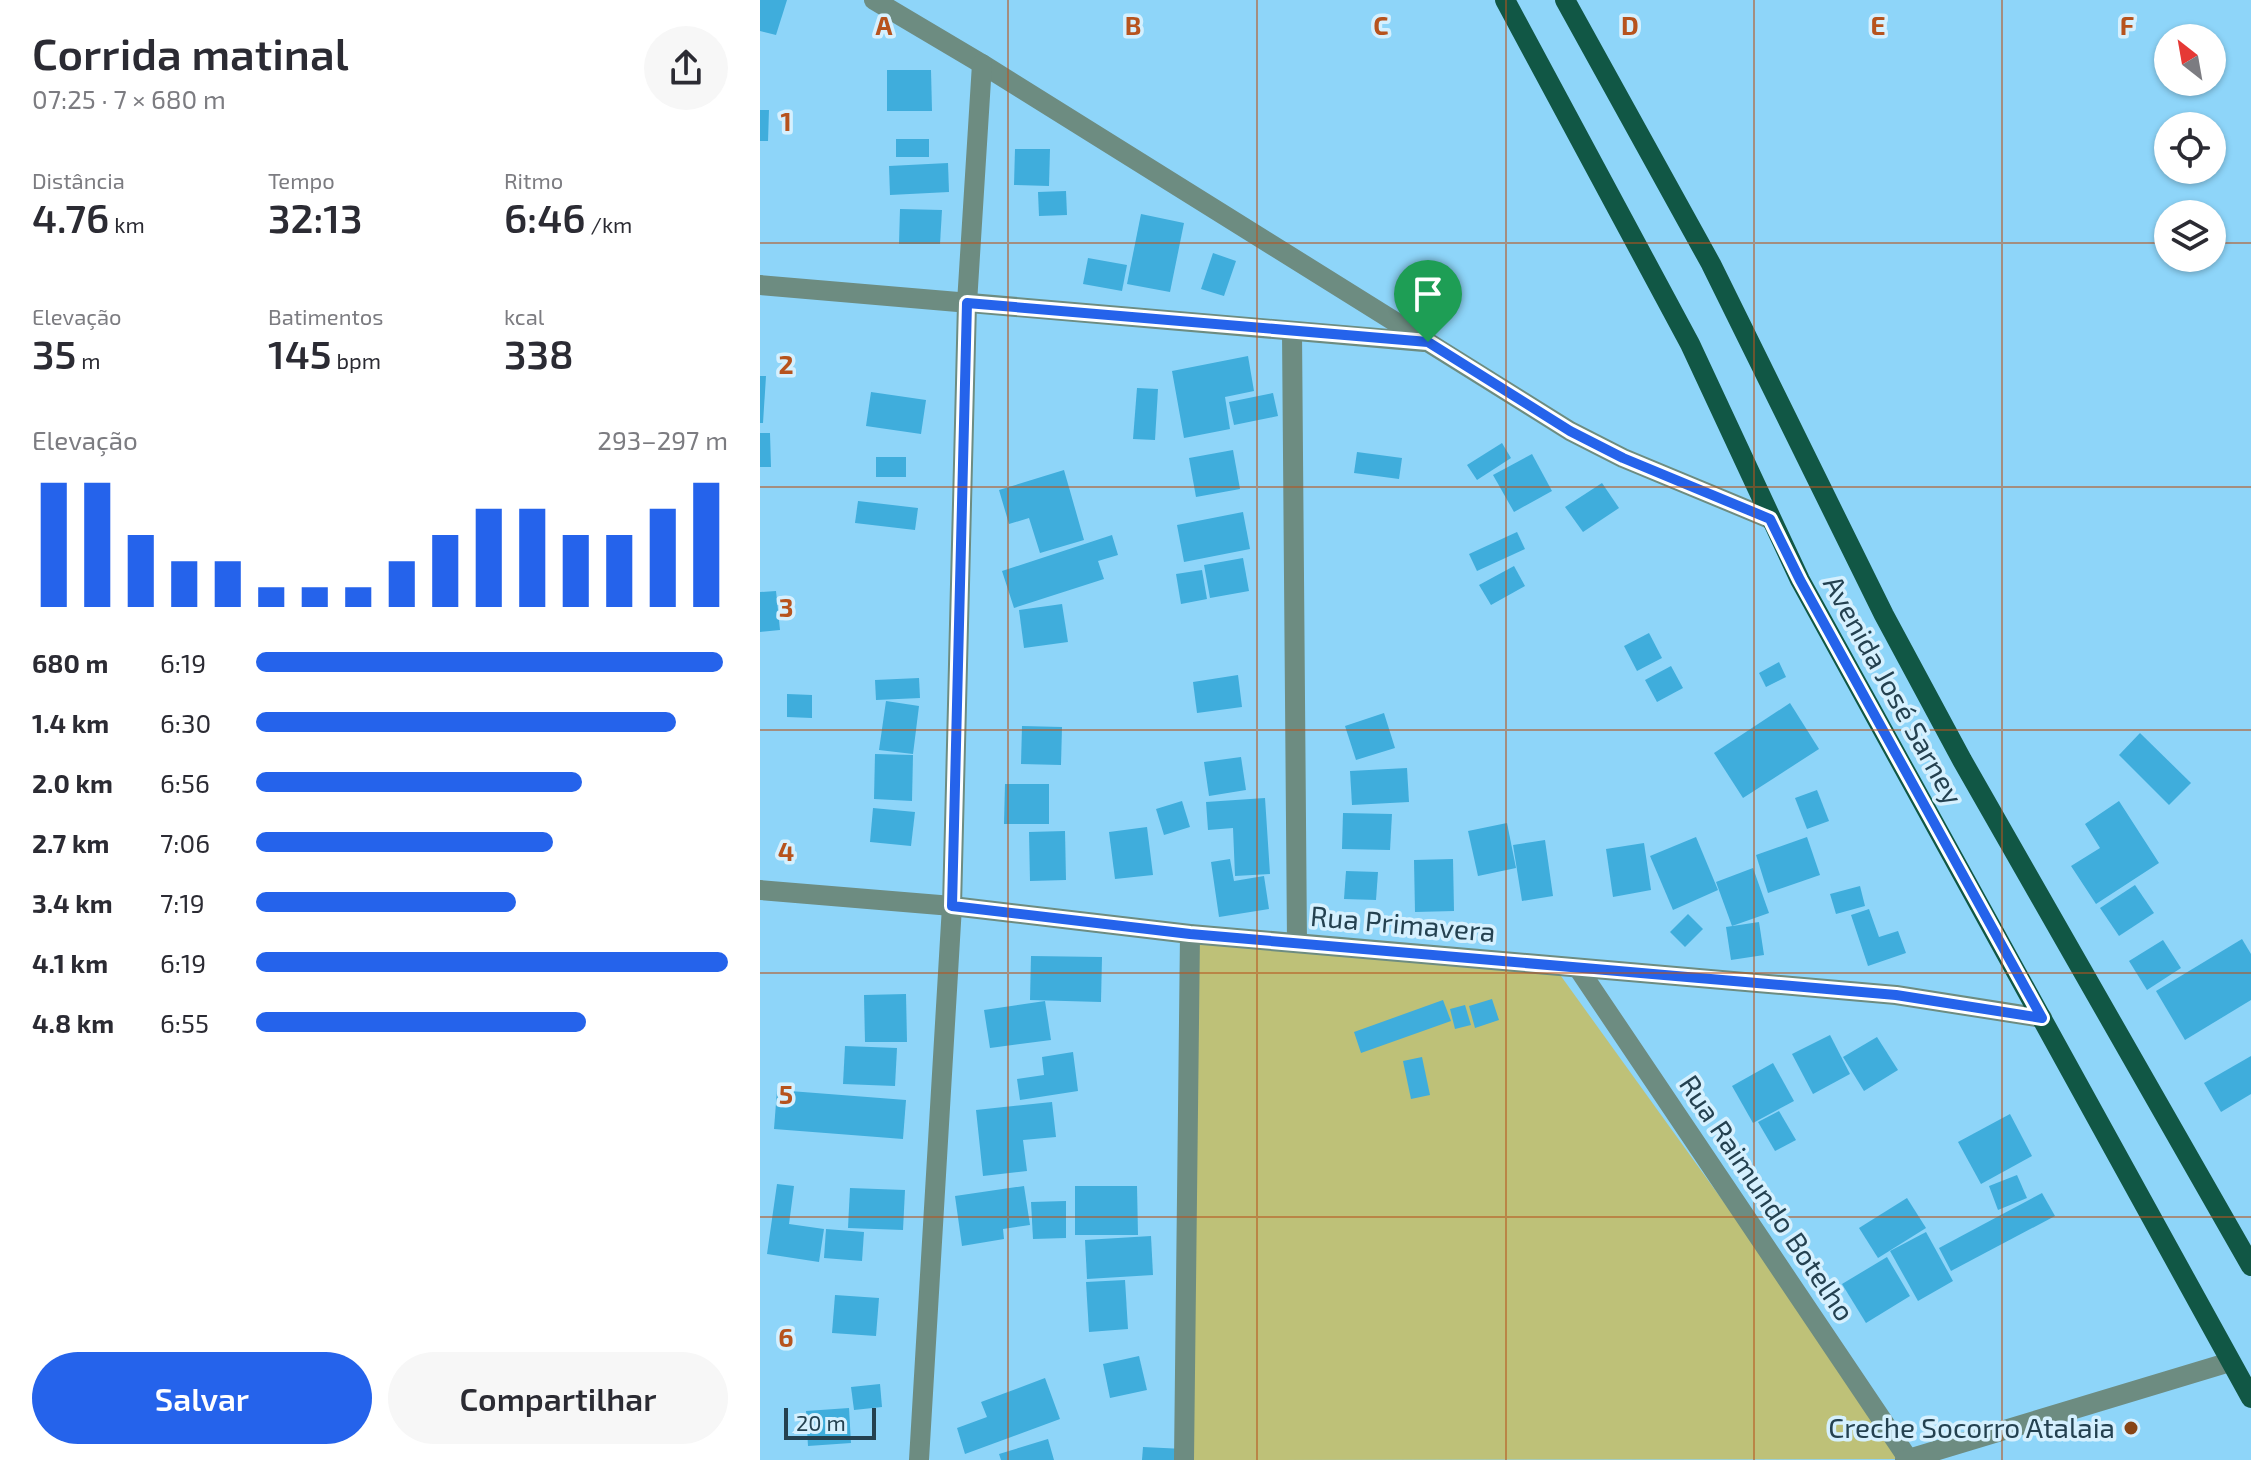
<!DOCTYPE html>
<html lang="pt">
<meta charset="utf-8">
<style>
:root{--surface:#fff;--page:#f7f7f7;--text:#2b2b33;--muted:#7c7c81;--accent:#2563eb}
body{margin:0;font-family:"Exo 2",sans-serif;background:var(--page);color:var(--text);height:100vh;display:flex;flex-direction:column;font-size:30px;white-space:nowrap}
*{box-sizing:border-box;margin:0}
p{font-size:26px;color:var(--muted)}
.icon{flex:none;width:44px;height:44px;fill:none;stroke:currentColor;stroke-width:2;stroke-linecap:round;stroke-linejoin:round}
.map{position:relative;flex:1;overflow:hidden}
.side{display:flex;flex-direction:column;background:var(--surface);width:760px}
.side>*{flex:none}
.needle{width:52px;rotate:329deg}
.buttons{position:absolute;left:1394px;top:24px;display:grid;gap:16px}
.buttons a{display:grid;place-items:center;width:72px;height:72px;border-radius:50%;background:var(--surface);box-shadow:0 2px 6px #0004;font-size:40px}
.scale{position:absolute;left:24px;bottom:20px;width:92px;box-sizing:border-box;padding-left:8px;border:4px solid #244150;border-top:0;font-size:22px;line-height:28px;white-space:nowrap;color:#244150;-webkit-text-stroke:6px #d5f0fe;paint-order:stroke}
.pin{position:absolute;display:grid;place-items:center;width:68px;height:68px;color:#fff;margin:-82px -34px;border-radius:50% 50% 50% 0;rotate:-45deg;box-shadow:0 0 8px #0007}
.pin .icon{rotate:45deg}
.round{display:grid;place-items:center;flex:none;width:84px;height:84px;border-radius:42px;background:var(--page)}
.summary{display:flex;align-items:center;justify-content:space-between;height:136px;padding:0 32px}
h1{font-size:44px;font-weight:600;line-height:60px}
.stats{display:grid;grid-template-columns:repeat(3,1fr);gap:12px;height:136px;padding:8px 32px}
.stats div{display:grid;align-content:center}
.stats b{font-size:40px;font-weight:600}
.stats small{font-size:22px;font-weight:400}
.stats p{font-size:22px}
.chart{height:224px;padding:16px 32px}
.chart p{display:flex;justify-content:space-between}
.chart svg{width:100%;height:144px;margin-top:8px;stroke:var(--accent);stroke-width:6}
.cta{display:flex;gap:16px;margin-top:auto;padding:16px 32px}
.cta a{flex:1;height:92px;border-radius:48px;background:var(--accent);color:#fff;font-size:32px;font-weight:600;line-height:92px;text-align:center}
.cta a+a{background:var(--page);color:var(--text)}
ul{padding:0 32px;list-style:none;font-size:26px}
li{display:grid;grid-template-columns:128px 96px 1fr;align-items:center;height:60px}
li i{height:20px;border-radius:10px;background:var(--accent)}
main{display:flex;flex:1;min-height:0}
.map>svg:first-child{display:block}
.green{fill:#bec178}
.building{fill:#3faddc}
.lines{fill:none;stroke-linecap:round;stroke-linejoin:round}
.minor{stroke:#6d8c81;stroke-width:20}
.major{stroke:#115745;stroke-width:20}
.route-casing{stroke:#fff;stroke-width:16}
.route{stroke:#2563eb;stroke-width:10}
.grid{fill:none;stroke:#b7531d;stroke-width:2;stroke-opacity:0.55}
.poi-dot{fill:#874415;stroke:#d5f0fe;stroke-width:3}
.labels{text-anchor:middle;stroke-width:7;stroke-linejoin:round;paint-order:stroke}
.street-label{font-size:28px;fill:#244150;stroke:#d5f0fe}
.poi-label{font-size:28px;fill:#244150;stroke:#d5f0fe;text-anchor:end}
.grid-label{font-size:26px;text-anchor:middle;font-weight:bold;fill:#b7531d;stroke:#d5f0fe;stroke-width:7;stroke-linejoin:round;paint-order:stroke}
</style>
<main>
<section class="side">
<div class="summary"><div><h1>Corrida matinal</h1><p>07:25 · 7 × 680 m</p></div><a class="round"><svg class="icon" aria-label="share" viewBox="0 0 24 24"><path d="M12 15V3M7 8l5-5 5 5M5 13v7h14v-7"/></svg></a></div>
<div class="stats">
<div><p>Distância</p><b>4.76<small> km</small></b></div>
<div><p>Tempo</p><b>32:13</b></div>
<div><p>Ritmo</p><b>6:46<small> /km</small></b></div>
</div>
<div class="stats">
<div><p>Elevação</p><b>35<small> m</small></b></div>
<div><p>Batimentos</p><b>145<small> bpm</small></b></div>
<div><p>kcal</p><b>338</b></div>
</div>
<div class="chart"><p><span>Elevação</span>293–297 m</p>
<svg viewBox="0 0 160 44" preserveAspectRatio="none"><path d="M5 44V6M15 44V6M25 44V22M35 44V30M45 44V30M55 44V38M65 44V38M75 44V38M85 44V30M95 44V22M105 44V14M115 44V14M125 44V22M135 44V22M145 44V14M155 44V6"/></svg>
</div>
<ul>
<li><b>680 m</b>6:19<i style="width:99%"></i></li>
<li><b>1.4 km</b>6:30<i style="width:89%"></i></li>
<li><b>2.0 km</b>6:56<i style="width:69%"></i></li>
<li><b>2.7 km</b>7:06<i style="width:63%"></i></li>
<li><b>3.4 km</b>7:19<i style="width:55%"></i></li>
<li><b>4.1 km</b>6:19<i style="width:100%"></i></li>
<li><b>4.8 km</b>6:55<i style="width:70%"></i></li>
</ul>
<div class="cta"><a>Salvar</a><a>Compartilhar</a></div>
</section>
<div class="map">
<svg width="1491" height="1460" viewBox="0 0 1491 1460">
<rect width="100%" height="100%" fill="#8ed5f9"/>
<!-- green -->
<path class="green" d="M430,934L793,965L1149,1459L424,1460Z"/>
<!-- building -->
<g class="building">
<path d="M0,0H27L16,35L0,31Z"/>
<path d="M127,70H171L172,111H127Z"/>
<path d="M0,110H9L8,141H0Z"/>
<rect x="136" y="139" width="33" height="18"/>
<path d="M255,149H290L289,186L254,185Z"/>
<path d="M188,163L189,192L130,195L129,166Z"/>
<path d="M306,191L307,215L279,216L278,192Z"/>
<path d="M140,209L182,210L180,244H139Z"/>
<path d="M381,214L424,223L410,292L367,284Z"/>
<path d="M453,253L476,261L464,296L441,289Z"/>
<path d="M328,258L367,265L362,291L323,284Z"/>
<path d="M488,356L494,391L465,397L470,429L424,438L412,371Z"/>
<path d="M0,376H6L3,423H0Z"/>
<path d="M377,388L398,389L395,440L373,439Z"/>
<path d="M111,392L166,400L161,434L106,426Z"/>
<path d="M513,393L518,416L474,425L469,402Z"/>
<path d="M0,433H10L11,467H0Z"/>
<path d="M742,443L751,458L717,480L707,465Z"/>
<path d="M473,450L480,489L436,497L429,458Z"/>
<path d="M597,452L642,458L639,479L594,473Z"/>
<path d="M772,454L792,491L754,512L733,475Z"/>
<rect x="116" y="457" width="30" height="20"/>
<path d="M304,470L324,540L280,553L269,518L249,524L239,490Z"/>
<path d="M842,483L859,508L823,532L805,507Z"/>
<path d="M98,501L158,508L155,530L95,523Z"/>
<path d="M483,512L490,549L424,562L417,525Z"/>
<path d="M757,532L765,549L717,571L709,554Z"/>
<path d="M352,535L358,555L338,561L344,579L254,608L242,571Z"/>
<path d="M483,558L489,591L450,598L444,565Z"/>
<path d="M754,566L765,586L731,605L719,585Z"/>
<path d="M442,570L447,599L421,604L416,574Z"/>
<path d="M16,591L20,630L0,632V592Z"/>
<path d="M302,604L308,642L264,648L259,610Z"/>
<path d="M889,633L902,658L877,671L864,646Z"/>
<path d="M1019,662L1026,677L1006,687L999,673Z"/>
<path d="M911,666L923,688L897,702L885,680Z"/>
<path d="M478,675L482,707L437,713L433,682Z"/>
<path d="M159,678L160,698L116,700L115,680Z"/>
<path d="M27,694L52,695V718L27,717Z"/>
<path d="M126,701L159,706L153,754L119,750Z"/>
<path d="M1030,703L1059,749L983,798L954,753Z"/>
<path d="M624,713L635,748L596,760L585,726Z"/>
<path d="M262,726L302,727L301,765L261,764Z"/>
<path d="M1380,733L1431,783L1409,805L1359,755Z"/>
<path d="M115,754L153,755L152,801L114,799Z"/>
<path d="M481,757L486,790L449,796L444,762Z"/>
<path d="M647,768L649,802L592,805L590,771Z"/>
<path d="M245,784H289V824H244Z"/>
<path d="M1057,790L1069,821L1047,829L1035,798Z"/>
<path d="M505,798L510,874L475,876L473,828L448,830L446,802Z"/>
<path d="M422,801L430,827L404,835L396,809Z"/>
<path d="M1359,801L1399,863L1336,904L1311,866L1340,848L1325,824Z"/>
<path d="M113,808L155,812L151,846L110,842Z"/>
<path d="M583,813L632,814L630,850L582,849Z"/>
<path d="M747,823L756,868L718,876L708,831Z"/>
<path d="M387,827L393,875L355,879L349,832Z"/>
<path d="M305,831L306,880L270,881L269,832Z"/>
<path d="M936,837L958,890L913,910L890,856Z"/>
<path d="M1047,837L1060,875L1008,893L996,855Z"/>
<path d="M785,840L793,896L762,901L753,845Z"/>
<path d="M884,843L891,890L853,897L846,849Z"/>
<path d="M470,859L474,881L504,876L509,909L459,917L451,862Z"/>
<path d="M693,859L694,911L655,912L654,860Z"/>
<path d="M993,868L1009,913L972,926L956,882Z"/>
<path d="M586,871L618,872L616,900L584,899Z"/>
<path d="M1375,885L1394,913L1359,936L1340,908Z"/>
<path d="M1100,886L1105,906L1076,914L1070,894Z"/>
<path d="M1109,909L1119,937L1138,931L1146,953L1108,966L1091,915Z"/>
<path d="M928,914L943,929L925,947L910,932Z"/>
<path d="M999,922L1004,955L971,960L966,927Z"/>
<path d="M1482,939L1491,954V1000L1425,1040L1396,991Z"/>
<path d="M1403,940L1421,968L1387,990L1369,961Z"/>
<path d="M271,956L342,957L341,1002L270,1000Z"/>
<path d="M146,994L147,1042H105L104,995Z"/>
<path d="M732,999L739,1020L715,1028L709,1006Z"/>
<path d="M683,1000L691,1021L601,1053L594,1032Z"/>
<path d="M285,1001L291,1040L230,1048L224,1010Z"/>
<path d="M705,1005L711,1025L695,1029L690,1009Z"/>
<path d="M1070,1035L1090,1074L1053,1094L1032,1054Z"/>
<path d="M1117,1037L1138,1070L1104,1091L1083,1057Z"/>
<path d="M85,1046L137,1048L135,1086L83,1084Z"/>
<path d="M313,1052L318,1091L260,1100L257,1079L284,1075L282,1057Z"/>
<path d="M1491,1056V1094L1461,1112L1444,1083Z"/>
<path d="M662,1057L670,1095L651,1099L643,1061Z"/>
<path d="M1013,1063L1034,1101L993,1123L972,1086Z"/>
<path d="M17,1090L146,1100L143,1139L14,1129Z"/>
<path d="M292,1102L296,1137L263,1140L267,1171L223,1176L216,1110Z"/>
<path d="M1019,1111L1036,1140L1015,1151L998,1122Z"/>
<path d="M1250,1114L1272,1156L1221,1184L1198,1142Z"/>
<path d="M1257,1175L1267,1198L1238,1210L1229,1186Z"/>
<path d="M17,1184L34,1186L29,1224L64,1229L59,1262L7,1254Z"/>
<path d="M264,1186L270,1225L243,1229L244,1239L202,1246L195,1196Z"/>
<path d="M315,1186H377L378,1235H315Z"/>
<path d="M90,1188L145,1190L143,1230L88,1228Z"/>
<path d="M1282,1193L1295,1216L1191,1271L1179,1248Z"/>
<path d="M1147,1198L1166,1228L1118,1258L1099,1228Z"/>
<path d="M306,1201V1238L273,1239L271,1202Z"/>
<path d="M66,1229L104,1232L102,1261L64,1258Z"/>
<path d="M1166,1232L1193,1281L1158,1301L1130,1251Z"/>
<path d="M391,1236L393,1275L327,1279L325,1240Z"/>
<path d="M1127,1257L1150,1296L1106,1323L1082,1284Z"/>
<path d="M365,1280L368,1329L329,1332L326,1282Z"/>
<path d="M75,1295L119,1298L116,1336L72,1333Z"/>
<path d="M379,1356L387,1390L350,1398L343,1364Z"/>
<path d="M285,1378L300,1419L205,1454L197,1428L227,1417L221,1402Z"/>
<path d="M120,1384L122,1407L94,1410L91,1387Z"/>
<path d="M89,1408L91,1443L48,1446L46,1411Z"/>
<path d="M288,1439L294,1460H241L239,1454Z"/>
<path d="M383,1447L424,1449L423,1460H382Z"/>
</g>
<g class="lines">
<!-- minor -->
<g class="minor">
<path d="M114,0L222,64L810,431L863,458L1010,519"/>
<path d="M0,285L664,342"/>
<path d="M532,332L537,943"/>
<path d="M0,890L192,906L430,934L1136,995L1282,1018"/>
<path d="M818,968L1149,1460"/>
<path d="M159,1460L192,906L207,303L222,64"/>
<path d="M424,1460L430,934"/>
<path d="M1145,1460L1470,1362"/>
</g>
<!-- major -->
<g class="major">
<path d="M745,0L930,344L1040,580L1491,1398"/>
<path d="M805,0L951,264L1124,615L1202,760L1491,1266"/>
</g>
</g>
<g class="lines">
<defs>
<path id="route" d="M207,303L668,342L810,431L863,458L1010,519L1040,580L1282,1018L1136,995L430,934L192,906Z"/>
</defs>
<!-- route casing -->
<use href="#route" class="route-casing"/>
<!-- route -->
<use href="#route" class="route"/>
</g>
<!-- grid -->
<path class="grid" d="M248,0V1460M497,0V1460M746,0V1460M994,0V1460M1242,0V1460M0,243H1408M1452,243H1491M0,487H1491M0,730H1491M0,973H1491M0,1217H1491"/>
<!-- markers -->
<circle class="poi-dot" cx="1371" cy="1428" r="8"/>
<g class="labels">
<!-- street labels -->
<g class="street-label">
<text transform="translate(1133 690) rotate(61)" y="10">Avenida José Sarney</text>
<text transform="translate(643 924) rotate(5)" y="10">Rua Primavera</text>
<text transform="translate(1007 1198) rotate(56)" y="10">Rua Raimundo Botelho</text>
</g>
<!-- poi labels -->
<g class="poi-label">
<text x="1355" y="1438">Creche Socorro Atalaia</text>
</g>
</g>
<g class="grid-label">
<text x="124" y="35">A</text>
<text x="373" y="35">B</text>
<text x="621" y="35">C</text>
<text x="870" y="35">D</text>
<text x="1118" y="35">E</text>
<text x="1367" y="35">F</text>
<text x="26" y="131">1</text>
<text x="26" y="374">2</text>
<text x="26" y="617">3</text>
<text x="26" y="861">4</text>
<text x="26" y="1104">5</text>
<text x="26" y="1347">6</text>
</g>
</svg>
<div class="buttons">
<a><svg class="needle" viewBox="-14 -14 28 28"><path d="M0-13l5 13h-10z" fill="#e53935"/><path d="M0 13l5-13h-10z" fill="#7c7c81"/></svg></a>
<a><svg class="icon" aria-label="locate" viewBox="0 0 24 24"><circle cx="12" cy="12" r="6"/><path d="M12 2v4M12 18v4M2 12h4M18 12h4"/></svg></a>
<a><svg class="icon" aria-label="layers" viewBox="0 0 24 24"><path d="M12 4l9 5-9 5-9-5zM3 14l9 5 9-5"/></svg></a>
</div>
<div class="scale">20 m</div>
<div class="pin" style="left:668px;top:342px;background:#1e9e55"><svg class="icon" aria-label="arrive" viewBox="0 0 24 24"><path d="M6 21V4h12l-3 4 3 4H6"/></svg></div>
</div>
</main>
